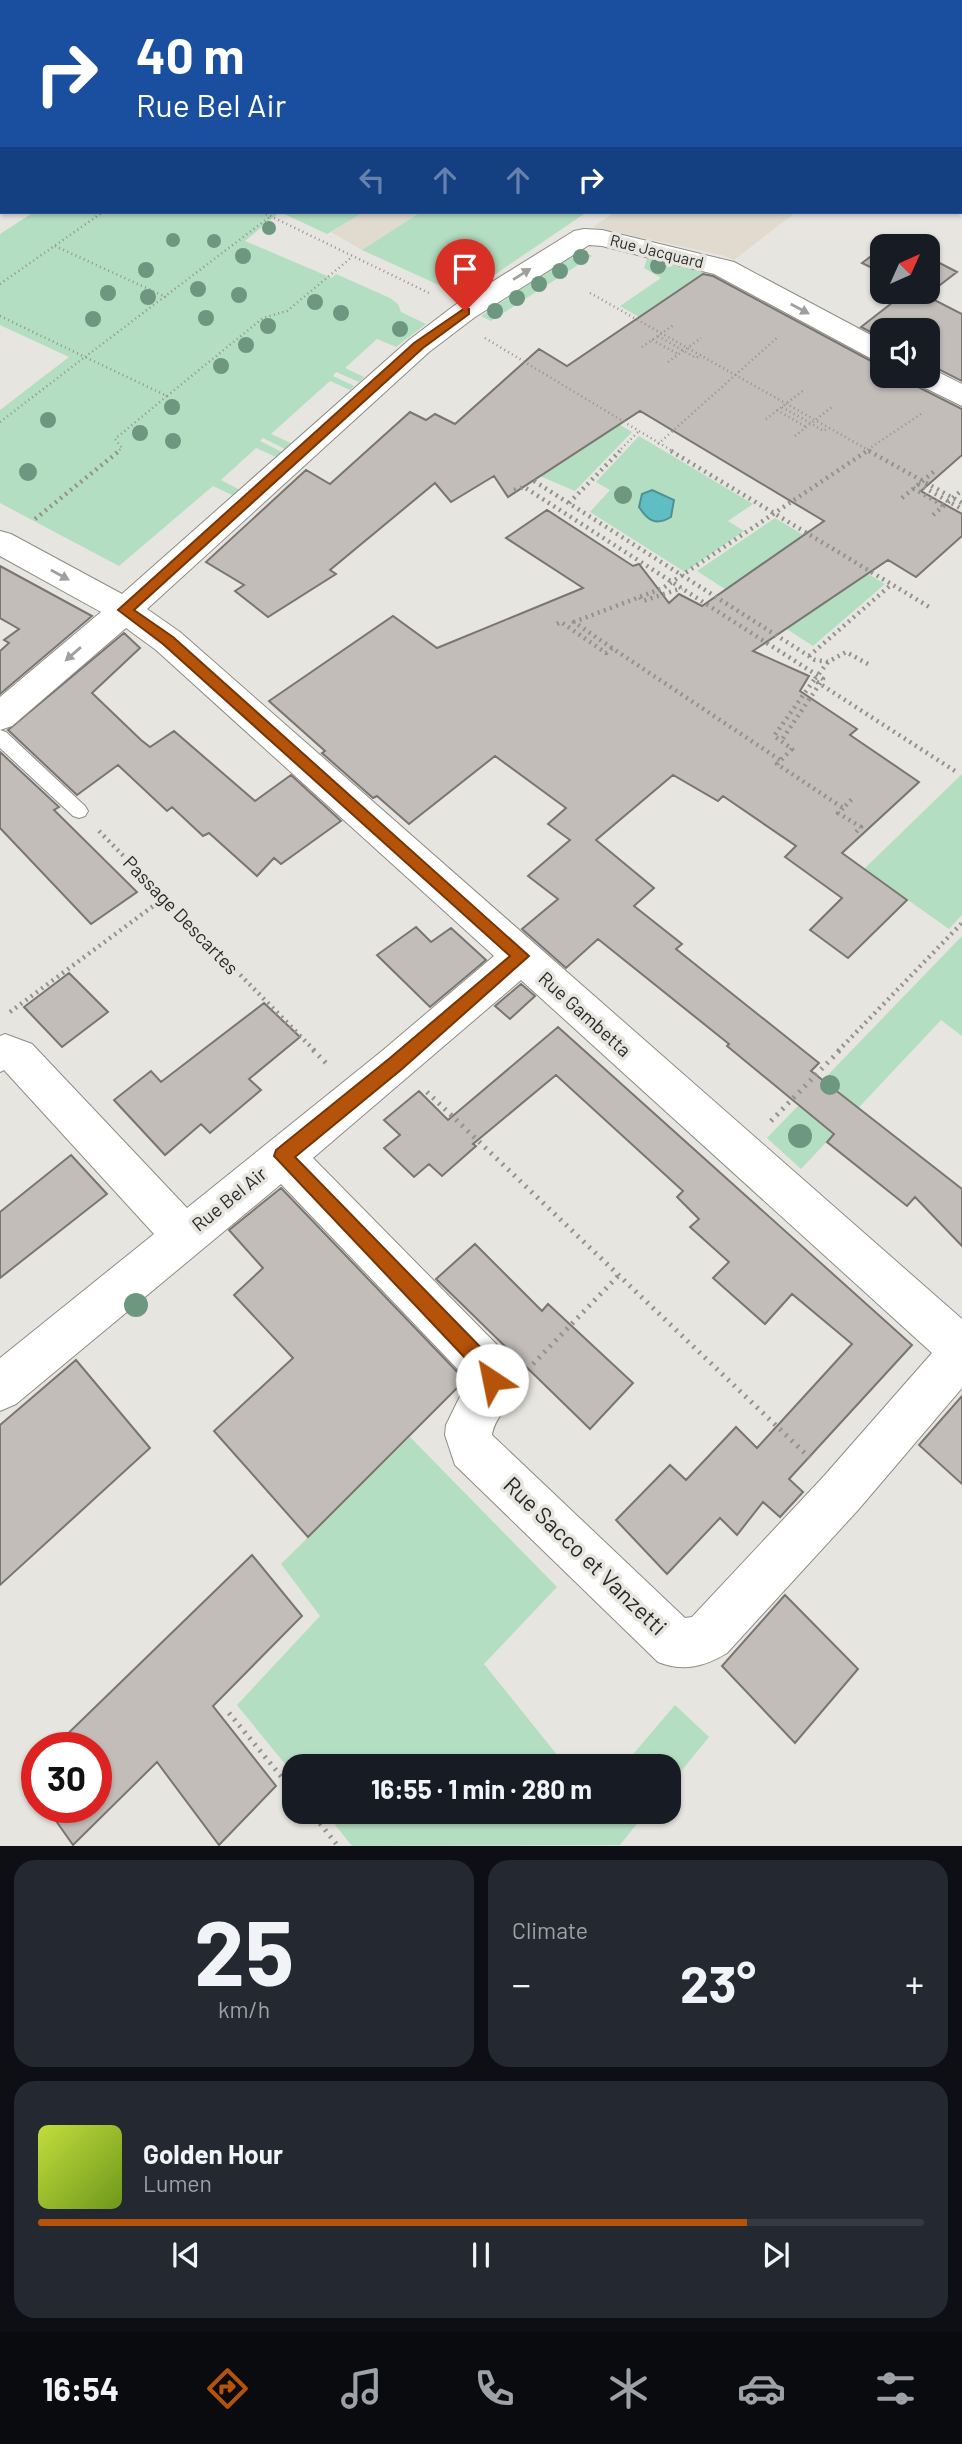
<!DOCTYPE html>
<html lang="en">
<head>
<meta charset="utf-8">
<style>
	:root { --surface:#171b24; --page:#242831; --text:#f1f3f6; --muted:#9ea1a6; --line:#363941; --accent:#b45309 }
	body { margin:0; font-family:Barlow,sans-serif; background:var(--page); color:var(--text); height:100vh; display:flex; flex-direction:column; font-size:26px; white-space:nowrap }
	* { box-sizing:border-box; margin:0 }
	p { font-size:23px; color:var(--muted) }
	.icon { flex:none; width:38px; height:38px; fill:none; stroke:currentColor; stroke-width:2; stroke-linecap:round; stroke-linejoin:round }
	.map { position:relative; height:1846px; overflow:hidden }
	.side { display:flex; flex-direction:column; gap:14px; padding:14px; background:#0d0f14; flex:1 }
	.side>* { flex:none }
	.banner { position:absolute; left:0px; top:0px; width:962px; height:214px; box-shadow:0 2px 5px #0004; background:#1a4fa0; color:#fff; overflow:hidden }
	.needle { width:46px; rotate:45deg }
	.controls { position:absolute; left:870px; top:234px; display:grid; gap:14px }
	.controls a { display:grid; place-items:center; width:70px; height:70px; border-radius:14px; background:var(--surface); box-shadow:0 2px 5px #0004; font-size:35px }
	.speed { position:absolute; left:21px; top:1732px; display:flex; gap:14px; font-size:35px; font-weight:700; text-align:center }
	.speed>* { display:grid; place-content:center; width:91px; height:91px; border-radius:50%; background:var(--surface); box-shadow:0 2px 5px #0004; line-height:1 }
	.speed .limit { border:10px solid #d22; background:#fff; color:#111 }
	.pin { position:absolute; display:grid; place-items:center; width:60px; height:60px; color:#fff; margin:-72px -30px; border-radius:50% 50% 50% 0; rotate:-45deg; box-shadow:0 0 7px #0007 }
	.pin .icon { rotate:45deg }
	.me { position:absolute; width:77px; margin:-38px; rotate:326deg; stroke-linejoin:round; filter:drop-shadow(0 0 5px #0008) }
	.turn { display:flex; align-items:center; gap:24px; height:147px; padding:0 21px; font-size:32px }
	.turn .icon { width:91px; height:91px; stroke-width:2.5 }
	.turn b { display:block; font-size:49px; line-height:60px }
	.lanes { display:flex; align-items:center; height:66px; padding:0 21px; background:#0003; justify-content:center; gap:35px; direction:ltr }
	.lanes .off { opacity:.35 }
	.big { font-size:52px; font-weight:700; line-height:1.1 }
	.side .tile { flex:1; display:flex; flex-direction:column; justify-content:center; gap:10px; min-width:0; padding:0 24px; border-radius:21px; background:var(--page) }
	.side .dial { align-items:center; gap:0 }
	.dial b { font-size:91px; line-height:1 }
	.song { display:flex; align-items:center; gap:21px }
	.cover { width:84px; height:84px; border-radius:10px; background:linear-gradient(135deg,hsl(70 70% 55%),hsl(80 70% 35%)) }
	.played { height:7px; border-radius:4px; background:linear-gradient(90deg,var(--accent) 80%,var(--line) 80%) }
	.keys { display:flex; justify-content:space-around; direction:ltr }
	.heat { display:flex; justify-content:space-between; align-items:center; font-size:38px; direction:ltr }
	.side .tiles { flex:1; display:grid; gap:14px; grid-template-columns:1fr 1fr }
	.tile:last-child { grid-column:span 2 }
	.trip { position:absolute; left:282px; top:1754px; width:399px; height:70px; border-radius:21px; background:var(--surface); box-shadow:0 2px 5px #0004; font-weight:700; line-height:70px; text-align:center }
	.menu { display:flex; height:112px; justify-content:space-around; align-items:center; background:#090b0e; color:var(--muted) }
	.menu .icon { width:49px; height:49px }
	.menu .selected { color:var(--accent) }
	.menu b { font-size:32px; color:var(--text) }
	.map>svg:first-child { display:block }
</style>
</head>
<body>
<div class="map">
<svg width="962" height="1846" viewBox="0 0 962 1846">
	<rect width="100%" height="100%" fill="#e7e5df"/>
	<!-- built -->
	<path fill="#e0dbce" d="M364,212H421L362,250L331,232Z
		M615,212H796L734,260L725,256L593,227Z"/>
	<!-- green -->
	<path fill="#b4dec1" d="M34,212H364L327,234L280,212L245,241L332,278L336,274L390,298L398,304L401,312L426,324L396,347L377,339L345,368L364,377L359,382L336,372L333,376L354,386L350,390L330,381L271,434L291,443L285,449L263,438L260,441L282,452L276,457L256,448L221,480L240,490L234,496L213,486L119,566L0,503V410L69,357L0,325V234Z
		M421,212H587L463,296L362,250Z
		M580,249L592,256L491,321L481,316Z
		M648,255L707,271L639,317L620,306L661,278L644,268Z
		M574,397L632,432L575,491L528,471Z
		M639,436L753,504L728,521L744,531L685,572L590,512L610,490L596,482Z
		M775,518L885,584L813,646L697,571Z
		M962,774V915L949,929L864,869Z
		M962,936V1036L941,1020L801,1169L767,1138Z
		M410,1437L557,1587L484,1664L566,1766H294V1775L237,1705L320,1616L281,1564Z
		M675,1705L709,1737L669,1786L668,1766H623Z
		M324,1811H647L620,1845L352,1846Z"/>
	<!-- water -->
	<path fill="#5fbec3" stroke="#4f9194" stroke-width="2" d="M652,490L674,500L671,517C656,526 648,521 639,507L642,494Z"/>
	<!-- building -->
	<path fill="#c2bdb9" stroke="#797570" stroke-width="2" d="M882,248V273L862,263Z
		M928,257L957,272L927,295L922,292H928Z
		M703,274L713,276L871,361L882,364V376H908L914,385L962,409V455L921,491L962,514V536L916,577L888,560L753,651L809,676L800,691L857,729L850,735L919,782L842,853L907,900L848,958L810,930L842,898L785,857L796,846L723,796L718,801L673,775L596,840L654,888L634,906L682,944L676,949L819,1063L811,1071L962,1189V1246L915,1197L907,1206L827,1142L834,1134L727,1046L729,1044L598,939L566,968L522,929L558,899L528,876L570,840L548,824L566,808L495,756L409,824L377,796L373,798L322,753L325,751L269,701L393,616L437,648L583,588L506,538L547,510L633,566L639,564L669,603L679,594L702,606L824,521L640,411L508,497L494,476L451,502L435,483L330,570L336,574L268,617L235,591L244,585L206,562L306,470L330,484L410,412L426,420L435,414L455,424L539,349L567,366Z
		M906,292H919L962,314V381L928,364V331H882V338L861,327Z
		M0,566L92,616L0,694V651L9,643L4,640L19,629L0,618Z
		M124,633L140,648L92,693L141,740L150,747L174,731L255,801L291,775L341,821L281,864L274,858L257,876L209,833L203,836L172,807L167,811L118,765L77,795L8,730Z
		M0,752L59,807L54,810L137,892L91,924L0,828Z
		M416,927L431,942L451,928L486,960L430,1007L377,955Z
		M69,973L108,1012L62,1047L24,1007Z
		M521,984L535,996L510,1019L495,1006Z
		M264,1003L300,1037L249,1079L261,1090L210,1133L201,1124L165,1155L114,1100L151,1071L161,1082Z
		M558,1027L912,1345L789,1479L803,1492L780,1517L763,1502L737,1535L720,1518L667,1574L616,1520L670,1465L686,1480L736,1427L757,1448L852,1344L792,1294L765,1324L713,1278L729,1262L690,1227L699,1219L677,1197L683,1191L556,1075L473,1144L476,1146L442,1176L429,1164L414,1177L384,1148L400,1135L384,1120L419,1091L448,1120Z
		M71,1155L107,1194L0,1278V1212Z
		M281,1188L465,1380L308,1537L214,1431L293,1358L234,1295L263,1268L229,1230Z
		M475,1244L542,1311L548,1304L633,1383L590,1429L436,1279Z
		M76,1360L150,1448L0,1585V1425Z
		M962,1396V1484L919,1445Z
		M252,1555L302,1616L213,1706L276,1786L219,1845L157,1762L73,1845L47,1808H96V1748H53Z
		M785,1595L858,1669L795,1743L722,1666Z"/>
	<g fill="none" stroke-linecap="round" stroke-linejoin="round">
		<defs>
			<path id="service" d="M0,730L6,732L85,806L88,811L85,816L79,818L73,816L0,748Z"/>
			<path id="minor" d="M828,0H852L853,2H830Z
				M961,73H962V88H961Z
				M584,229L602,230L734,262L882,341V362L872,359L714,274L602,246L589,245L475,317L429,352L147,609L180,632L962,1319V1388L858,1510L727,1653C704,1667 683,1672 658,1662L455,1465L445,1435L446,1425L468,1380L281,1184L16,1404L0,1411V1358L154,1234L4,1070L0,1072V1036L5,1034L32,1044L187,1208L382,1051L494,956L156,650L126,628L12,726L0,730V697L101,612L0,556V531L11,534L122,594L409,340L455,305L574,231ZM521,980L932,1353L824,1476L692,1617L685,1618L492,1435C493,1426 497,1421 501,1414C514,1392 516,1377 506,1354L313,1158Z
				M928,367L962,384V406L915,383L910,376H928Z"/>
		</defs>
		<!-- service casing -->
		<use href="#service" stroke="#8e8c86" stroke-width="2"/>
		<!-- minor casing -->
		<use href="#minor" stroke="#8e8c86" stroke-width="2"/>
		<!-- path-far2 -->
		<path stroke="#93928d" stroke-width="2.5" stroke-dasharray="1 3.5" stroke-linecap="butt" d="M265,2L268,0
			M262,212L431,294
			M55,246L166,297
			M0,284L103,212
			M590,293L872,452
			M0,316L85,357L271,216
			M658,336L696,358L701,355
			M485,338L674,452
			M652,340L678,354
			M167,396L263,318L287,311L352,257
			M782,407L824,431L828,428
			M777,410L806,427
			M0,422L85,357L167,396L115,439L122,448L117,452
			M658,444L779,336
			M618,452L638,432
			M864,452L924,412"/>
		<!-- path-far1 -->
		<path stroke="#93928d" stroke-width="4.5" stroke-dasharray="2 4.5" stroke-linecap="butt" d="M671,451L931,608
			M869,451L962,503
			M534,481L815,660L828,662L846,652L868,664
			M918,484L962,509
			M913,488L944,506
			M569,503L620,451
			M35,519L119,451
			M640,597L643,601L682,588
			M557,624L561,622L606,653L612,648L780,760
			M612,648L574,622L663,588L867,451
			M809,656L892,584
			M828,662L814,680L958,773
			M814,680L774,736L792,749L777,764L843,808L853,798
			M843,808L838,813L861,827L856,832
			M99,831L315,1051
			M10,1012L164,898
			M838,1051L962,923"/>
		<!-- path -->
		<path stroke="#93928d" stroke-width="5" stroke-dasharray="2 6" stroke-linecap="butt" d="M313,1050L328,1065
			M427,1092L810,1458
			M771,1121L840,1050
			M533,1364L620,1274
			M229,1713L294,1792
			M310,1811L338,1846"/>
		<!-- service -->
		<use href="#service" fill="#fff" fill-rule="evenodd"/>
		<!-- minor -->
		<use href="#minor" fill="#fff" fill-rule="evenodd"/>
		<!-- path-bridge-far1 -->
		<path stroke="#93928d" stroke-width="2.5" stroke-dasharray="1 3.5" stroke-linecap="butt" d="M642,347L675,324
			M668,362L701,338
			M766,419L804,390
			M795,436L833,406"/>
		<!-- path-bridge -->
		<path stroke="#93928d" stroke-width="4.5" stroke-dasharray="2 4.5" stroke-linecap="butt" d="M514,490L524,487L823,679L781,741
			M902,498L937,469
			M933,515L962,490"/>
	</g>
	<!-- trees -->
	<g fill="#6d977f">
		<circle cx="269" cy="228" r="7"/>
		<circle cx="173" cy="240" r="7"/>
		<circle cx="214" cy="241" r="7"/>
		<circle cx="243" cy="256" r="8"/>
		<circle cx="581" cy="257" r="8"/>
		<circle cx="658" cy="266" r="8"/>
		<circle cx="146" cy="270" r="8"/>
		<circle cx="560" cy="271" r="8"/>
		<circle cx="539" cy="284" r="8"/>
		<circle cx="198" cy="289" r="8"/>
		<circle cx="108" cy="293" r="8"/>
		<circle cx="239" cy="295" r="8"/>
		<circle cx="148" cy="297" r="8"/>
		<circle cx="517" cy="298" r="8"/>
		<circle cx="315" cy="302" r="8"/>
		<circle cx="495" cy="311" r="8"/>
		<circle cx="341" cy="313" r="8"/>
		<circle cx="206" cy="318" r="8"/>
		<circle cx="93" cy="319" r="8"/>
		<circle cx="268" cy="326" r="8"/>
		<circle cx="400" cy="329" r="8"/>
		<circle cx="246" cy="345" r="8"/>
		<circle cx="221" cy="366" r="8"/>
		<circle cx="172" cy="407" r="8"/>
		<circle cx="48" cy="420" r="8"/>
		<circle cx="140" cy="433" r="8"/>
		<circle cx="173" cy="441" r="8"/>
		<circle cx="28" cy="472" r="9"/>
		<circle cx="623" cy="495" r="9"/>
		<circle cx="830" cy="1085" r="10"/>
		<circle cx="800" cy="1136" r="12"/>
		<circle cx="136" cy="1305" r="12"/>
	</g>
	<!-- one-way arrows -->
	<defs><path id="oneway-solid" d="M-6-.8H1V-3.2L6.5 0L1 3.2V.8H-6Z" transform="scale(1.75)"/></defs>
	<g fill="#9f9f9e">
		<use href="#oneway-solid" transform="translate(522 274) rotate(-32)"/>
		<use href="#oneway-solid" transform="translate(800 309) rotate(28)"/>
		<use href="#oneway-solid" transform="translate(60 575) rotate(29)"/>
		<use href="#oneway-solid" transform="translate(73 654) rotate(139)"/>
	</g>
	<!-- route -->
	<path fill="#b45309" stroke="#753606" stroke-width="2" d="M465,308L469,309V314L423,348L134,610L173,637L529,956L402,1069L295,1157L496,1363L502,1380L499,1387L492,1390L486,1387L481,1375L467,1360L274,1156L276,1150L390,1058L510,956L163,644L118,610L414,343Z"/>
	<g text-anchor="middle" stroke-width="7" stroke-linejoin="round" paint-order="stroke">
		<!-- far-street labels -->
		<g font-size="16" fill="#2a2927" stroke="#e7e5df">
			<text transform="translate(657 251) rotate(14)" y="6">Rue Jacquard</text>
		</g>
		<!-- street labels -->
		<g font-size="19" fill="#2a2927" stroke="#e7e5df">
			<text transform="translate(181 915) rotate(46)" y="7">Passage Descartes</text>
			<text transform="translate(585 1014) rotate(42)" y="7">Rue Gambetta</text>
			<text transform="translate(229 1199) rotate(-39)" y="7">Rue Bel Air</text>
		</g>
		<!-- near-street labels -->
		<g font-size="23" fill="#2a2927" stroke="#e7e5df">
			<text transform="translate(585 1556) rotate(44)" y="8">Rue Sacco et Vanzetti</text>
		</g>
	</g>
</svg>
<div class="controls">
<a><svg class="needle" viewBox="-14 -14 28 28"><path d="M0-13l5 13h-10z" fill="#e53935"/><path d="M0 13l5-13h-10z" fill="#9ea1a6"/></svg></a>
<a><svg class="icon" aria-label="sound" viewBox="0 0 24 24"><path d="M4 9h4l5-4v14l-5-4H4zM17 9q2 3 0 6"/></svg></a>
</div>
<div class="speed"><div class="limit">30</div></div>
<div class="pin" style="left:465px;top:311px;background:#d93025"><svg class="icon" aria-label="arrive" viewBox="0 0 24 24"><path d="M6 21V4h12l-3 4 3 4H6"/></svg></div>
<svg class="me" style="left:492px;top:1380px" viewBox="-20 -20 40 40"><circle r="19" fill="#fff"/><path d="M0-13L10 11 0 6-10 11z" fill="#b45309"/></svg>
<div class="trip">16:55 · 1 min · 280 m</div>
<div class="banner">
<div class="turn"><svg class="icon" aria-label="right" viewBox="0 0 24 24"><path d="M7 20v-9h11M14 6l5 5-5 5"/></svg><div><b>40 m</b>Rue Bel Air</div></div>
<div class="lanes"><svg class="icon off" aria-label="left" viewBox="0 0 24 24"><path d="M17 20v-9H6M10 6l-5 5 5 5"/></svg><svg class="icon off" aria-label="ahead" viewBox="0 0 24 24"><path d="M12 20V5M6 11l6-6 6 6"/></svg><svg class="icon off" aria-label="ahead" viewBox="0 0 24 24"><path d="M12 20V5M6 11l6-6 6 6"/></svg><svg class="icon" aria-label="right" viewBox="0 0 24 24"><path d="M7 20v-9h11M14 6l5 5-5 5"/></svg></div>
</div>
</div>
<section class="side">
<div class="tiles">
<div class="tile dial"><b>25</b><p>km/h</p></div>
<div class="tile"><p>Climate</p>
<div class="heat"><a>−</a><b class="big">23°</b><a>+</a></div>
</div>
<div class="tile">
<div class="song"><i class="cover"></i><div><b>Golden Hour</b><p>Lumen</p></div></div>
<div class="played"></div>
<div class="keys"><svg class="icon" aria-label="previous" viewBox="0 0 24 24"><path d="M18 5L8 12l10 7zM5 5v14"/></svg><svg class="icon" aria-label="pause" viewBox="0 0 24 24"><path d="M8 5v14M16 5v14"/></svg><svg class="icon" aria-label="next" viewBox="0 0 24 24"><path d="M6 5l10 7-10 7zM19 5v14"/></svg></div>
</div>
</div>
</section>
<nav class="menu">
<b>16:54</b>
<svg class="icon selected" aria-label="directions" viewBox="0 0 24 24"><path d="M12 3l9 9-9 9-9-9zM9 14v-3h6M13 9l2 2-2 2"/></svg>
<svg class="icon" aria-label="music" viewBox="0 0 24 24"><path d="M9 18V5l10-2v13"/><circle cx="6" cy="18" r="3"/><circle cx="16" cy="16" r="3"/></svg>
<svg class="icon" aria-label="phone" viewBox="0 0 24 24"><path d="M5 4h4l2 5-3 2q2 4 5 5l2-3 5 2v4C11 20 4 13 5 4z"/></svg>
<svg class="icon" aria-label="climate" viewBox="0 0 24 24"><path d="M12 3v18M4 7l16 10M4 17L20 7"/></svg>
<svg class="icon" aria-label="car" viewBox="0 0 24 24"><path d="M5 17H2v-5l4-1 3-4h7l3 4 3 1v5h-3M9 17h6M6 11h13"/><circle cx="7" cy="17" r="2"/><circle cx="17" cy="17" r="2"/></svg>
<svg class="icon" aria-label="filters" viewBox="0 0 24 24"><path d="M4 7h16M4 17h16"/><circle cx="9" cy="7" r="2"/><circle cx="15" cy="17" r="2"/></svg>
</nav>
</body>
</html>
